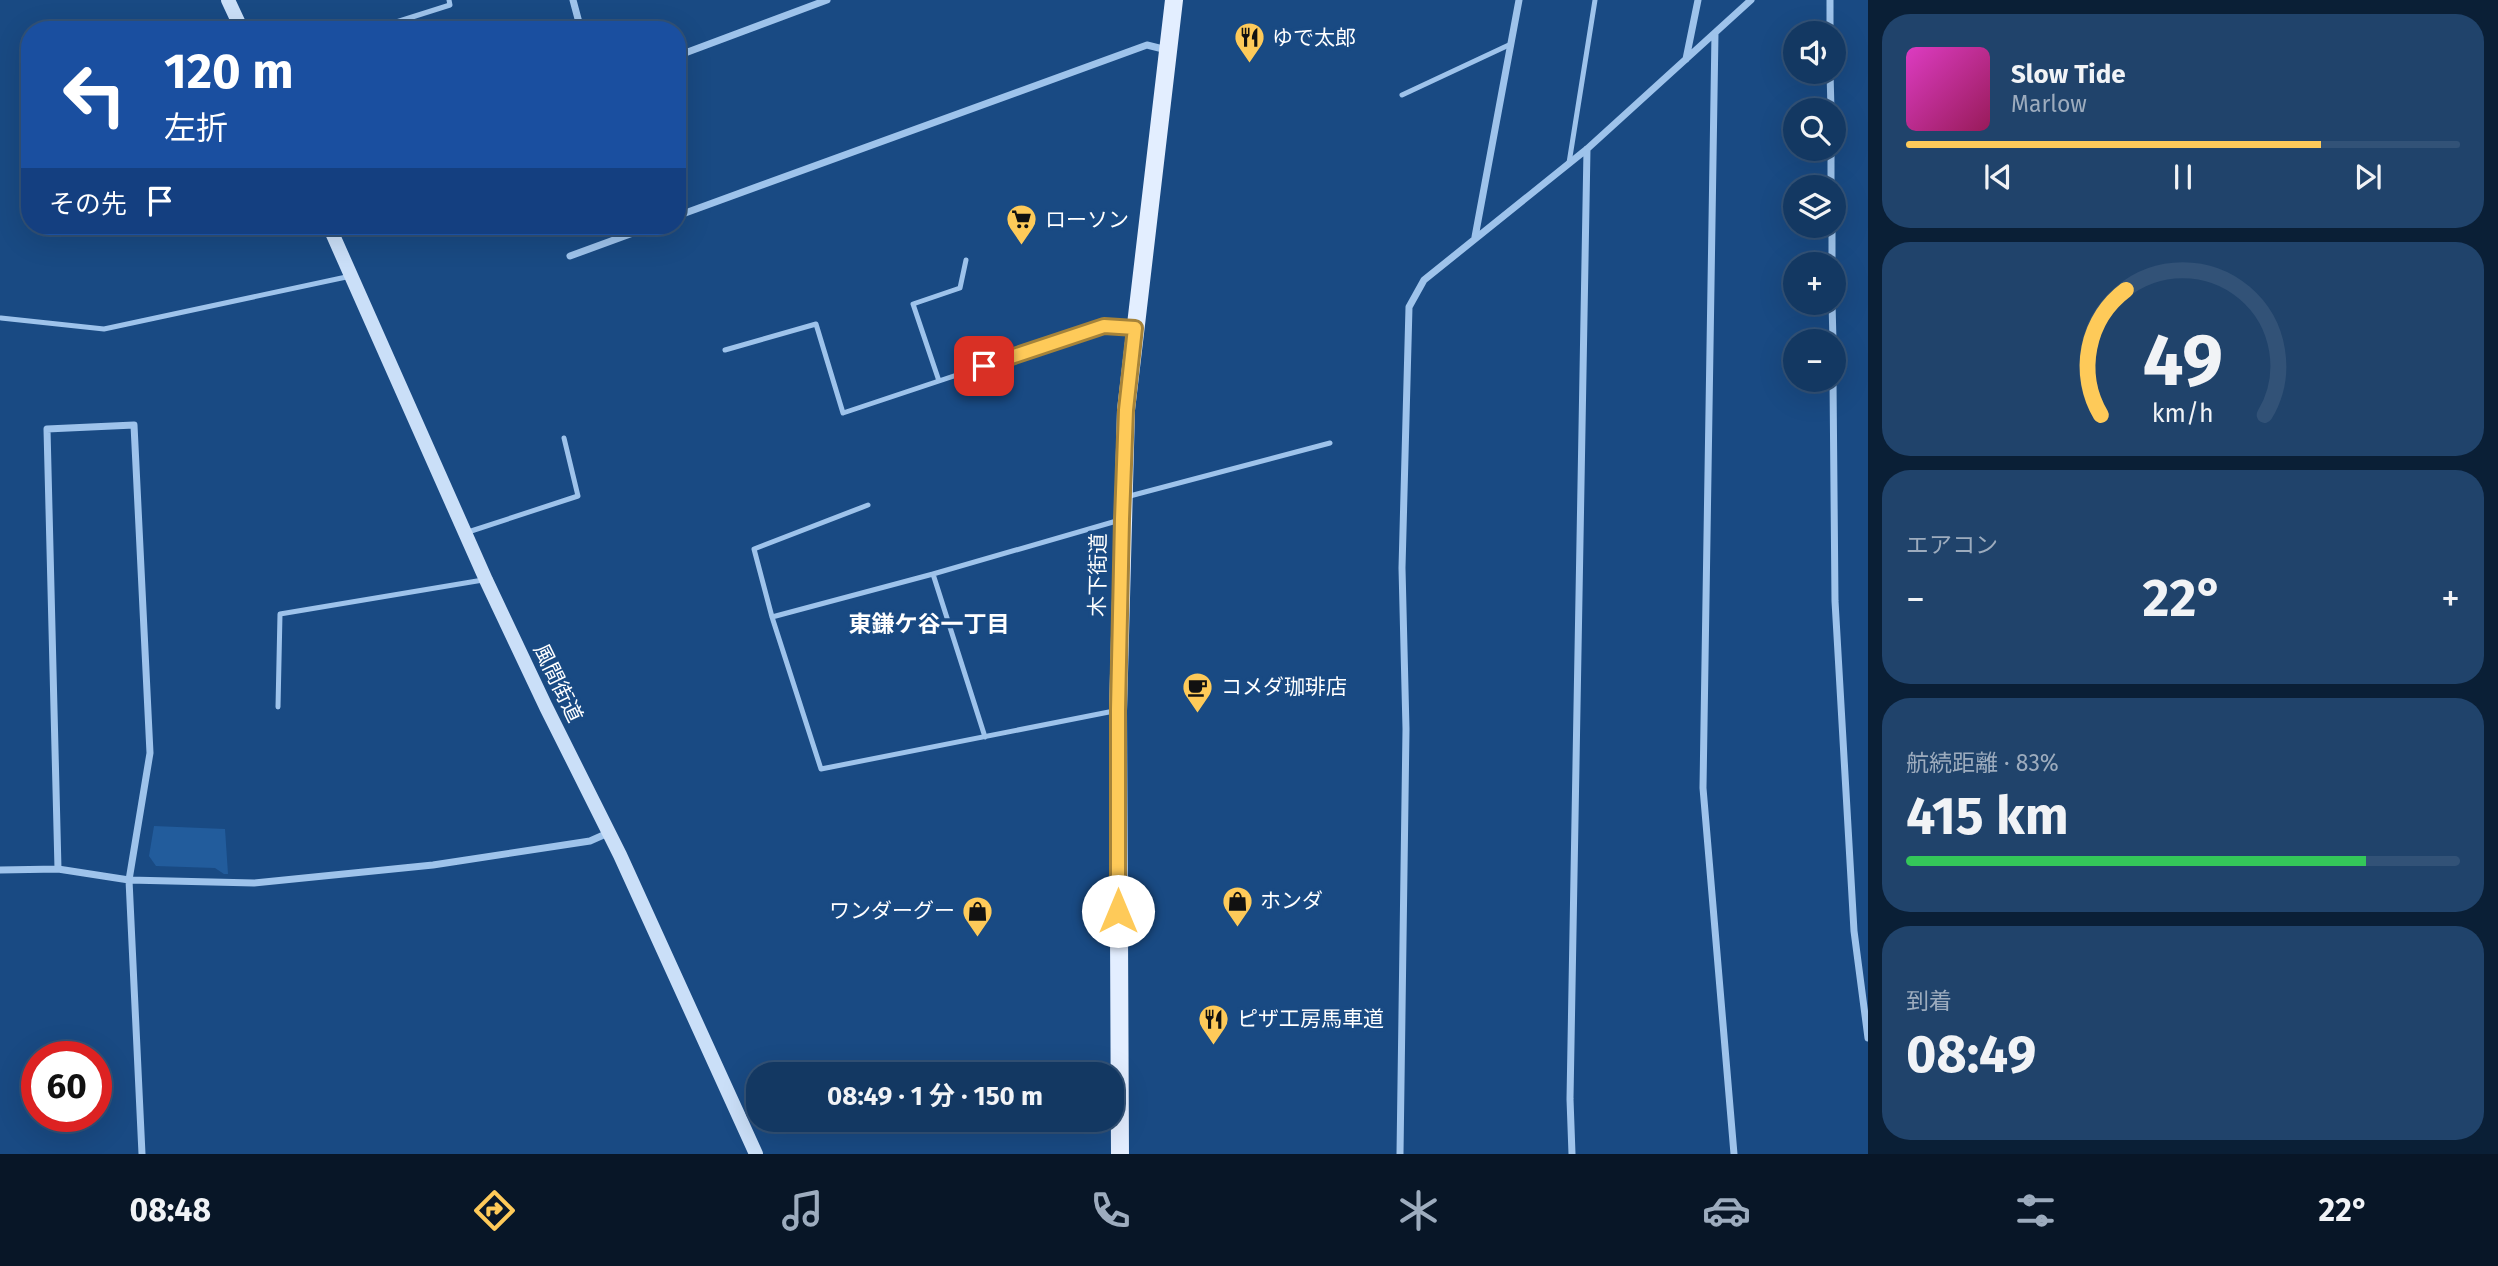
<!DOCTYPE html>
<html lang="ja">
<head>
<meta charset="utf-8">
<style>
	:root { --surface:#133862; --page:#20436b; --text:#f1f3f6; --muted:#9dacbe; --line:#325277; --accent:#feca59 }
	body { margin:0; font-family:"Fira Sans","Noto Sans JP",sans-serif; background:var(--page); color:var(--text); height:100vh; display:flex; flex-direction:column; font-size:26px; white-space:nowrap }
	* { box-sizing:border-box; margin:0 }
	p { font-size:23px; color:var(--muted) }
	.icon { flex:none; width:38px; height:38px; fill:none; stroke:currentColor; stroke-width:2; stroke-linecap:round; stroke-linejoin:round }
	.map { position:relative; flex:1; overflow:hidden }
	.details { display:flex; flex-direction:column; gap:14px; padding:14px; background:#0a1f36; width:630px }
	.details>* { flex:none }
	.hud { position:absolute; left:21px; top:21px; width:665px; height:214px; border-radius:28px; box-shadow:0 7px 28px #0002,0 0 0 2px var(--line); background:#1a4fa0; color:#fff; overflow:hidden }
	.buttons { position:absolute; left:1783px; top:21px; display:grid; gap:14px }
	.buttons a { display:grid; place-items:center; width:63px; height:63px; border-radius:50%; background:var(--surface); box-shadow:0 7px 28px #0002,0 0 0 2px var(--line); font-size:35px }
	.speed { position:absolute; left:21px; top:1041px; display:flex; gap:14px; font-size:35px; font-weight:700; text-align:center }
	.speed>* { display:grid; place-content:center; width:91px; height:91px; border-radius:50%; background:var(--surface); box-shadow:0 7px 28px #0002,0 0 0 2px var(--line); line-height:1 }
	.speed .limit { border:10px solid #d22; background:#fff; color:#111 }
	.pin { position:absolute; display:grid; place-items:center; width:60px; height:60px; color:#fff; margin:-30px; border-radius:14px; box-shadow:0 4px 10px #0006 }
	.me { position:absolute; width:77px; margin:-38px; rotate:0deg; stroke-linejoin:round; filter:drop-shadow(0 0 5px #0008) }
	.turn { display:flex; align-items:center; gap:24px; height:147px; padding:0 28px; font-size:32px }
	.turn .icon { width:91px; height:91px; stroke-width:2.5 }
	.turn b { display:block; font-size:49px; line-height:60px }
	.then { display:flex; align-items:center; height:66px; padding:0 28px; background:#0003; gap:14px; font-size:26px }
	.big { font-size:52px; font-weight:700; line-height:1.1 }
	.details .widget { flex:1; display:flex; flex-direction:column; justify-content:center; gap:10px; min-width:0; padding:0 24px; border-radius:28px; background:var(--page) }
	.details .dial { align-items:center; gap:0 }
	.dial svg { height:182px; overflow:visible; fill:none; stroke:var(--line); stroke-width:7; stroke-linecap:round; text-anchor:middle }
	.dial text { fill:var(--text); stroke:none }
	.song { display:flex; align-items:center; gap:21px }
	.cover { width:84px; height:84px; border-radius:10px; background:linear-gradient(135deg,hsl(310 70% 55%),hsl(330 70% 35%)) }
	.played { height:7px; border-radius:4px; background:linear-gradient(90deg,var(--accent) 75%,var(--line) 75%) }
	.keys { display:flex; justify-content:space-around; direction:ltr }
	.heat { display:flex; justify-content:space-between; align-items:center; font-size:38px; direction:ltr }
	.charge { height:10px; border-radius:5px; background:linear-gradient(90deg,#34c759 83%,var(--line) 0) }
	.trip { position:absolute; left:746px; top:1062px; width:378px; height:70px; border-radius:28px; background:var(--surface); box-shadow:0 7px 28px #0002,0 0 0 2px var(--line); font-weight:700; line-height:70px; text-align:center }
	.tab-bar { display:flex; height:112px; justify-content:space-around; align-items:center; background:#081627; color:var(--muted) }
	.tab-bar .icon { width:49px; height:49px }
	.tab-bar .selected { color:var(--accent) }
	.tab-bar b { font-size:32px; color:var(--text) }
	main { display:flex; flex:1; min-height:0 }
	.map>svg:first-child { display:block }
</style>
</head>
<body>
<main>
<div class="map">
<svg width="1868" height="1154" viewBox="0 0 1868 1154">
	<rect width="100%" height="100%" fill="#194a83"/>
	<!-- green -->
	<path fill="#225c9c" d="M154,826L225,829L228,874H224L215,868L156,866L149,856Z"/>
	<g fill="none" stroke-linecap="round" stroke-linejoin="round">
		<!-- lane -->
		<path stroke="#9ec3eb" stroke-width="5" d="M371,30L450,5L449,0
			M1402,95L1511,44
			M1569,163L1595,0
			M1,318L104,329L351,276
			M725,350L816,324L843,413L1104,326L1132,328
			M939,381L913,304L960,288L966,260
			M1126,497L1330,443
			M868,505L754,549L772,617L821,769L1114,711
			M465,533L578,496L564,438
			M933,574L985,737
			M772,617L933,574L1120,520
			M278,707L280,614L483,580"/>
		<!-- street -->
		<path stroke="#9ec3eb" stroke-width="7" d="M573,0L581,30
			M1830,0V33
			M1715,33L1703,788L1734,1154
			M677,56L827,0
			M1686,59L1698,0
			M1830,72L1831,110
			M1831,149V187
			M677,216L1147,45L1167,50
			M1832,226V264
			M1475,237L1519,0
			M570,256L652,226
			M1832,303L1833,341
			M1833,380L1835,601L1854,931L1868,1038
			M58,869L47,429L134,425L150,753L129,880L142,1154
			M0,870L58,869L129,880L254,883L433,865L590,841L608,833
			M1400,1154L1406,729L1402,568L1409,307L1424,280L1587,149L1751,0
			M1572,1154L1570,1099L1587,149"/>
		<!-- secondary -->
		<path stroke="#cadff8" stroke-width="14" d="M228,0L242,30
			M329,226L486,580L546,707L620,855L756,1154"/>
		<!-- primary -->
		<path stroke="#e3eeff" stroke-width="18" d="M1120,1154L1118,711L1126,410L1174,0"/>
	</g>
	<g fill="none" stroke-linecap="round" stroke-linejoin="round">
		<defs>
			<path id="route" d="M984,366L1104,326L1135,328L1126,410L1122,519L1118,710V911"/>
		</defs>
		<!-- route casing -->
		<use href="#route" stroke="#a5833a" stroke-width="18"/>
		<!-- route -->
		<use href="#route" stroke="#feca59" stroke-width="12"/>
	</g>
	<!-- icons -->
	<defs>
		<symbol id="restaurant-pin" viewBox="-11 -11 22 30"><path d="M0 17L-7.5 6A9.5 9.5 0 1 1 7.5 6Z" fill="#feca59" stroke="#194a83"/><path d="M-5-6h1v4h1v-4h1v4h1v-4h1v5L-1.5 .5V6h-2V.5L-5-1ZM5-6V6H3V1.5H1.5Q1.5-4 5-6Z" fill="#111"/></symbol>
		<symbol id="supermarket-pin" viewBox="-11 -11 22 30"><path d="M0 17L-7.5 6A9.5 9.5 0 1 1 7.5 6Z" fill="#feca59" stroke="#194a83"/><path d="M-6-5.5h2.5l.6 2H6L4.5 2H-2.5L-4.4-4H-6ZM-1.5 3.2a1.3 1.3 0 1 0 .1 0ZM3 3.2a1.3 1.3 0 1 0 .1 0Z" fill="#111"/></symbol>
		<symbol id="cafe-pin" viewBox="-11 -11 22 30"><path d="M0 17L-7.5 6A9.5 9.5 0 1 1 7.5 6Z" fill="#feca59" stroke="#194a83"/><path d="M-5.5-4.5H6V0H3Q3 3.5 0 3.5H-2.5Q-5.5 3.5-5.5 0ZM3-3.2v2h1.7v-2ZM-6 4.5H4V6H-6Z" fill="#111"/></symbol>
		<symbol id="shop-pin" viewBox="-11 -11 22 30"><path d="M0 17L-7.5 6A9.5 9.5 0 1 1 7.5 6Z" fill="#feca59" stroke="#194a83"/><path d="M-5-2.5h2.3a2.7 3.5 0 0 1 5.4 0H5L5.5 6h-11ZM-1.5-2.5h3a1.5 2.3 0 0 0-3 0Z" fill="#111"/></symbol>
	</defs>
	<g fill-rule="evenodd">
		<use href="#restaurant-pin" x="1232" y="20" width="35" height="47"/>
		<use href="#supermarket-pin" x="1004" y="202" width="35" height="47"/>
		<use href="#cafe-pin" x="1180" y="670" width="35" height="47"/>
		<use href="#shop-pin" x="1220" y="884" width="35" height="47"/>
		<use href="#shop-pin" x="960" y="894" width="35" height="47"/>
		<use href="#restaurant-pin" x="1196" y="1002" width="35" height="47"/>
	</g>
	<g text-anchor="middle" stroke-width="7" stroke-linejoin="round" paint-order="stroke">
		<!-- poi labels -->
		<g font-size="21" fill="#fff" stroke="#194a83" text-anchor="start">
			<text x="1272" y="45">ゆで太郎</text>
			<text x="1045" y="227">ローソン</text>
			<text x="1221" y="694">コメダ珈琲店</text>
			<text x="1260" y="908">ホンダ</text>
			<text x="955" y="918" text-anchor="end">ワンダーグー</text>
			<text x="1237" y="1026">ピザ工房馬車道</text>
		</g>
		<!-- street labels -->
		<g font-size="21" fill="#fff" stroke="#194a83">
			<text transform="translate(1098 575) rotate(-89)" y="7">木下街道</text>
			<text transform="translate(558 683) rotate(64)" y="7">風間街道</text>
		</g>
		<!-- neighbourhood labels -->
		<g font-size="23" font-weight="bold" fill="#fff" stroke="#194a83">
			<text x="929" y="632">東鎌ケ谷一丁目</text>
		</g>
	</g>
</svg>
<div class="buttons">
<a><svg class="icon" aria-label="sound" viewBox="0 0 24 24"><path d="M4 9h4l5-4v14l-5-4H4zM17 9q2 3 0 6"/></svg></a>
<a><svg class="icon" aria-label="search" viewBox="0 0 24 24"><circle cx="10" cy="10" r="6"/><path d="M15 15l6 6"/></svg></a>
<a><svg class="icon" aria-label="layers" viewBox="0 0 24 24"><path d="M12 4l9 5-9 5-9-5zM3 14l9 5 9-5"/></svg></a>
<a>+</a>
<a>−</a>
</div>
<div class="speed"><div class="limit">60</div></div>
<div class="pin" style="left:984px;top:366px;background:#d93025"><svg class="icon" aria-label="arrive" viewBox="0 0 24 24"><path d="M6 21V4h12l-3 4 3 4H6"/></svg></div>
<svg class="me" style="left:1118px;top:911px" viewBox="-20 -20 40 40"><circle r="19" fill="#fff"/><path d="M0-13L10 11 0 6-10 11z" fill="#feca59"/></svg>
<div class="trip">08:49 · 1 分 · 150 m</div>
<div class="hud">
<div class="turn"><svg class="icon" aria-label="left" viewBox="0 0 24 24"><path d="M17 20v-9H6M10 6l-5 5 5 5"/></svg><div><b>120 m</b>左折</div></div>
<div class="then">その先<svg class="icon" aria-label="arrive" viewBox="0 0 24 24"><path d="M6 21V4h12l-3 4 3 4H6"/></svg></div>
</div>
</div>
<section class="details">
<div class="widget">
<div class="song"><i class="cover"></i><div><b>Slow Tide</b><p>Marlow</p></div></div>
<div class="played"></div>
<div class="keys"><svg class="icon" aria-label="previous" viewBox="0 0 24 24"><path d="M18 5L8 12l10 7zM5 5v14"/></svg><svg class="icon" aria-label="pause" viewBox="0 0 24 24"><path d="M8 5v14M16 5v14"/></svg><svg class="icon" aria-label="next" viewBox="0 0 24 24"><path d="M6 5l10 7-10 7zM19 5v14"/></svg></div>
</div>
<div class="widget dial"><svg viewBox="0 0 100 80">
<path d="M14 69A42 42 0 1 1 86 69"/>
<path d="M14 69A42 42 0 0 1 25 14" stroke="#feca59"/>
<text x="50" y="56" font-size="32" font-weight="700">49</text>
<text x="50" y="72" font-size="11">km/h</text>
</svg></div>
<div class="widget"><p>エアコン</p>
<div class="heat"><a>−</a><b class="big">22°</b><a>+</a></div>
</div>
<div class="widget"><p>航続距離 · 83%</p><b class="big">415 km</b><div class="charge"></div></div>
<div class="widget"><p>到着</p><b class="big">08:49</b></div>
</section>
</main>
<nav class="tab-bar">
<b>08:48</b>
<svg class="icon selected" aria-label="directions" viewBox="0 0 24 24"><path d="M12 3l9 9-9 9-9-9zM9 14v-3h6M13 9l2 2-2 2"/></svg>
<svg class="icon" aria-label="music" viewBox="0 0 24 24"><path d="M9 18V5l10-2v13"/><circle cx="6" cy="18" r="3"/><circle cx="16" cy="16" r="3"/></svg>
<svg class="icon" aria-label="phone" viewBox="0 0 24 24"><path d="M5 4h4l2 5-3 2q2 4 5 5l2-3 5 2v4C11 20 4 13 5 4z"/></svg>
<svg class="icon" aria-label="climate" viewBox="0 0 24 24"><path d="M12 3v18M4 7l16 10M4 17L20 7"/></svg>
<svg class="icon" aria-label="car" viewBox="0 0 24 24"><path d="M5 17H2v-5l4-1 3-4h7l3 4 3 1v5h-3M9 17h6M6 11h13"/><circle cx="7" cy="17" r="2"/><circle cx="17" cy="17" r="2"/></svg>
<svg class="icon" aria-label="filters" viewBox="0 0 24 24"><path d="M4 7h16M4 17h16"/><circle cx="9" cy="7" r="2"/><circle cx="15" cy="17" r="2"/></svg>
<b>22°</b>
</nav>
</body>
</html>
